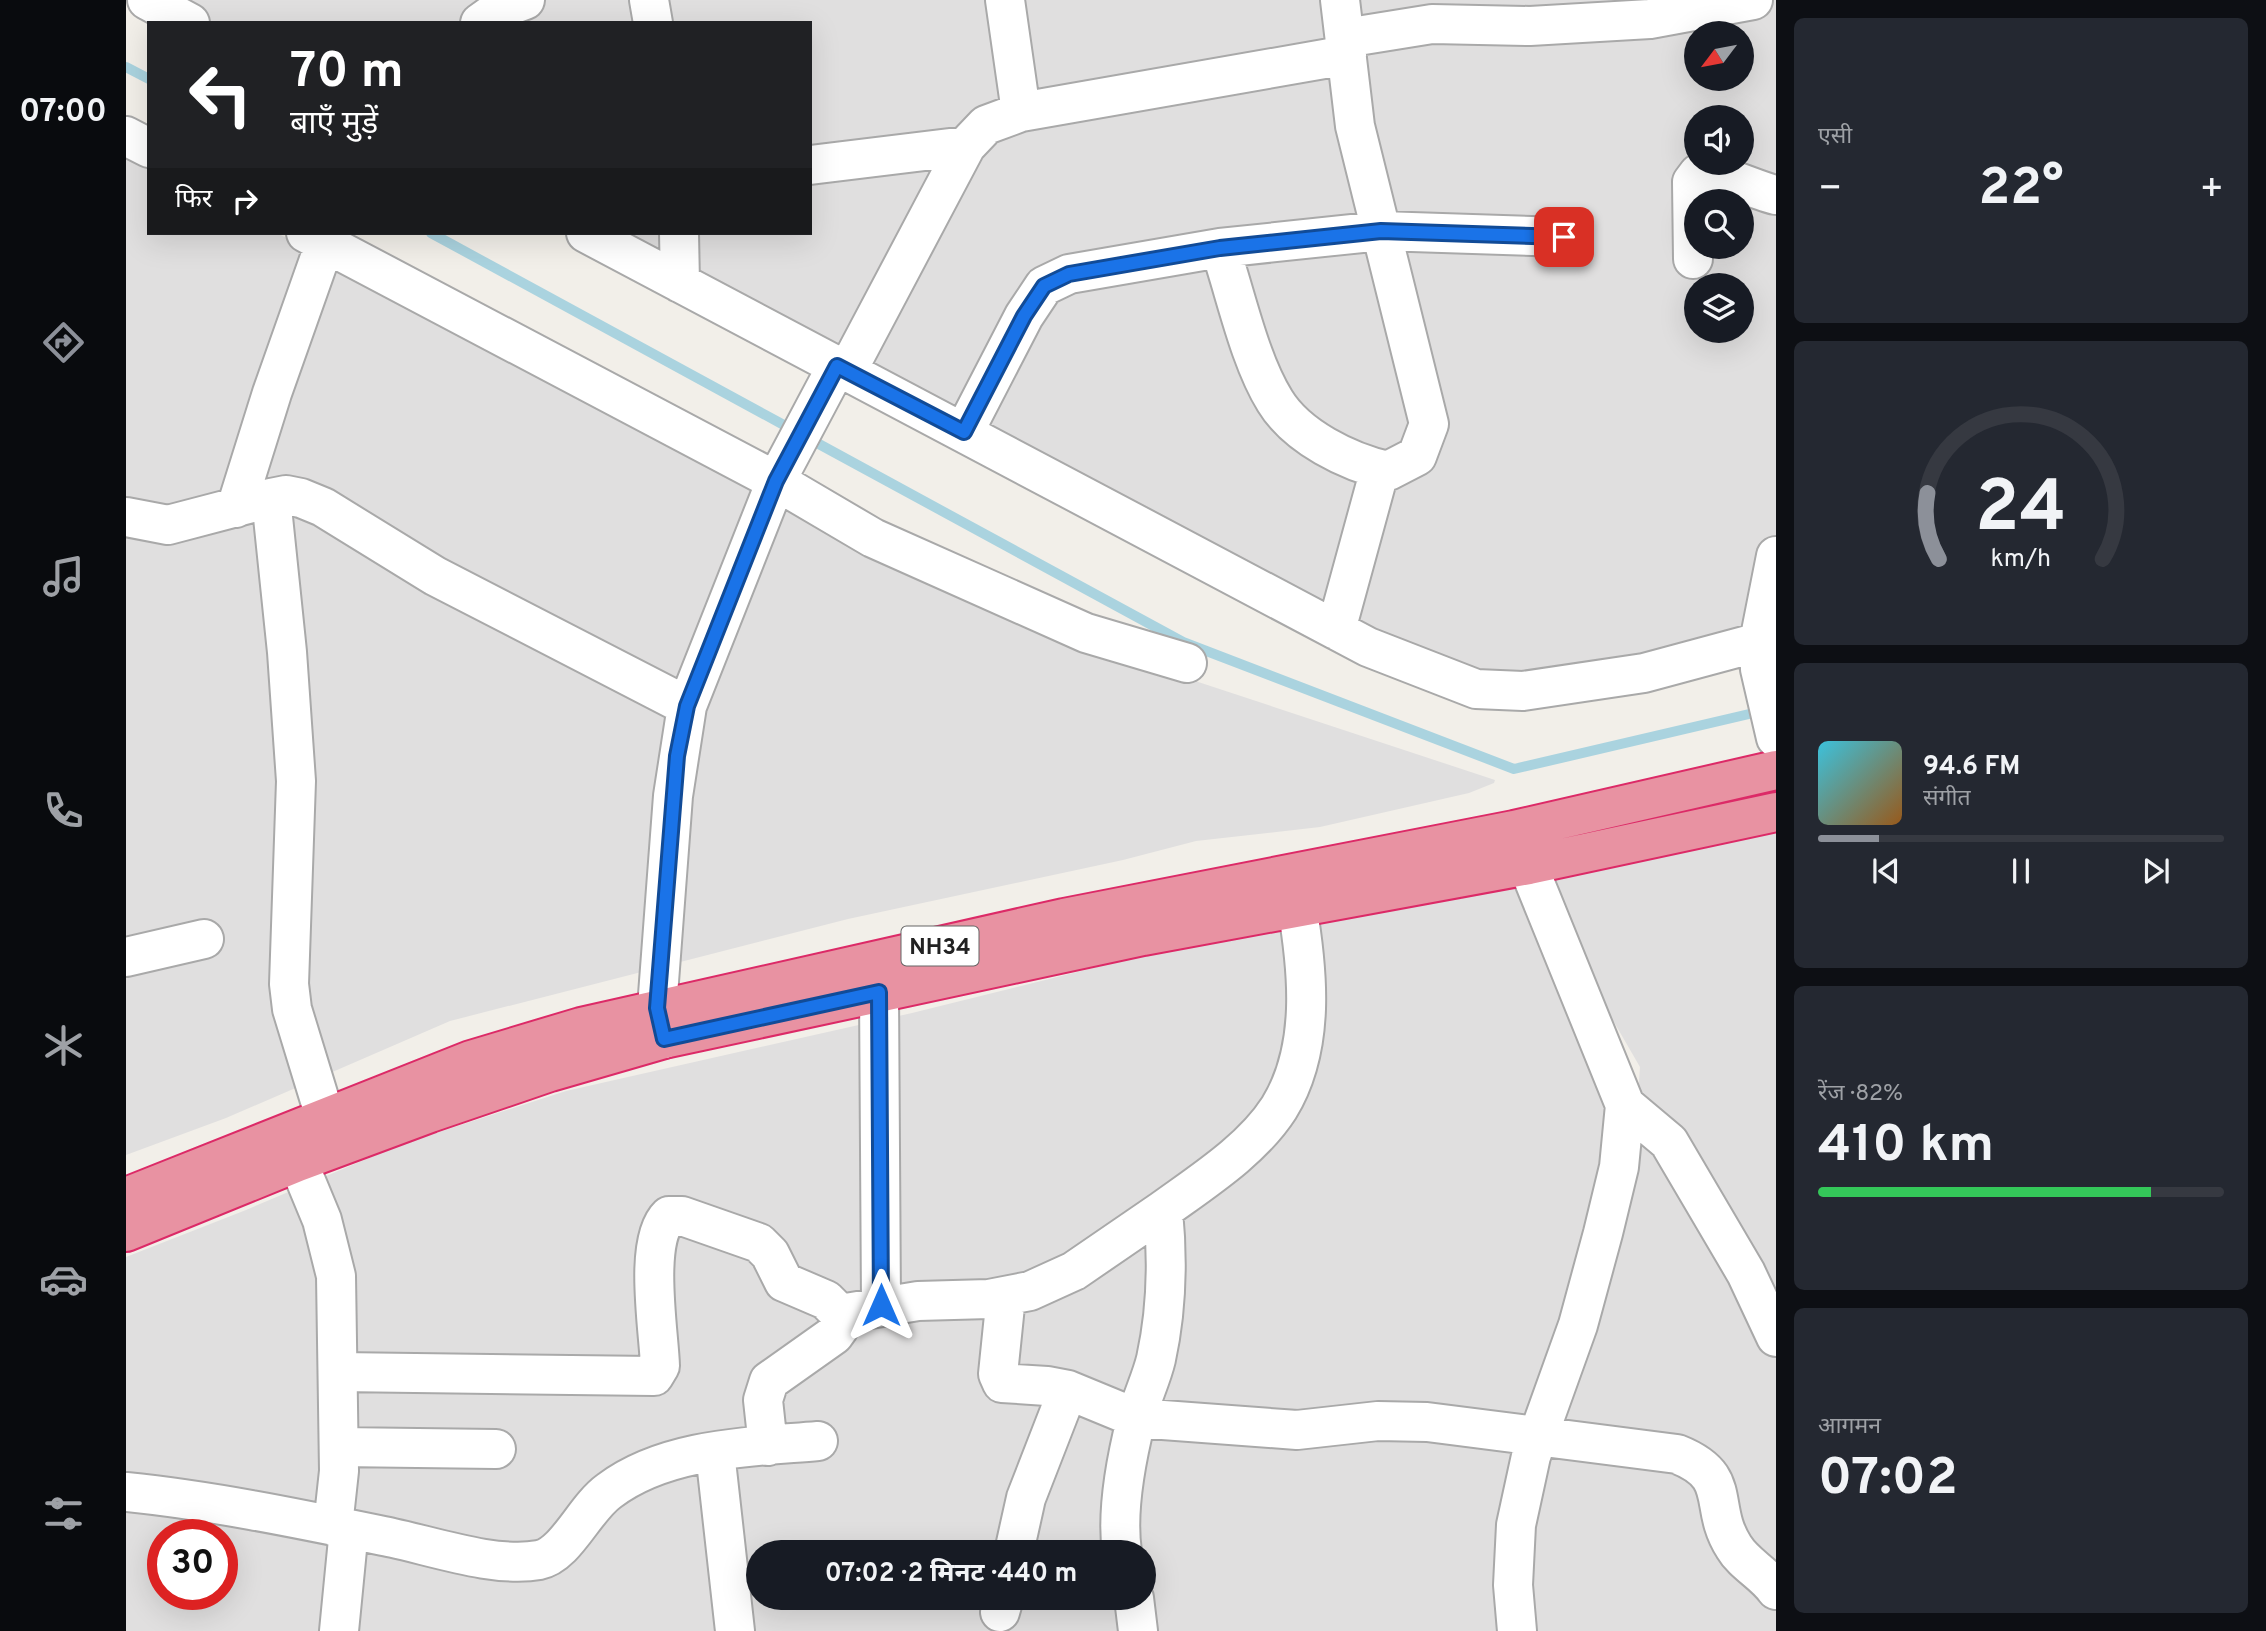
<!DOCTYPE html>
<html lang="hi">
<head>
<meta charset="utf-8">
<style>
	:root { --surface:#171b24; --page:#242831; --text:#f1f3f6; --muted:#9ea1a6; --line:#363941; --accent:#8c9099 }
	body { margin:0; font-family:Overpass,"Noto Sans Devanagari",sans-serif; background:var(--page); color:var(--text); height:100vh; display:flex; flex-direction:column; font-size:26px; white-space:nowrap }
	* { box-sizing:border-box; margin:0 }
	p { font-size:23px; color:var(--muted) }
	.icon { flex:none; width:38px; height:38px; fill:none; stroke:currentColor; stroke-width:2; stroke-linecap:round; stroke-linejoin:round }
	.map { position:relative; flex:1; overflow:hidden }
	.drawer { display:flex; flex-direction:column; gap:18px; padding:18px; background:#0d0f14; width:490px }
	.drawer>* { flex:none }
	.guide { position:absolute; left:21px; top:21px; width:665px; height:214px; border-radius:0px; box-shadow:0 7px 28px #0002; background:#202124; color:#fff; overflow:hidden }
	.needle { width:46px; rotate:238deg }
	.tools { position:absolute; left:1558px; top:21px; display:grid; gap:14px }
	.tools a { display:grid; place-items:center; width:70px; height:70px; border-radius:50%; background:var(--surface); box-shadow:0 7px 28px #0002; font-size:35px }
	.speed { position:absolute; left:21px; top:1519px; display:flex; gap:14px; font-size:35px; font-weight:700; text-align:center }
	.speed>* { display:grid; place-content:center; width:91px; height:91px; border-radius:50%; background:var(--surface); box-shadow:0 7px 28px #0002; line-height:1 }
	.speed .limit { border:10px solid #d22; background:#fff; color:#111 }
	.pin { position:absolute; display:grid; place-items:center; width:60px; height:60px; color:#fff; margin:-30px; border-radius:14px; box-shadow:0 4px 10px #0006 }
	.me { position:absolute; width:77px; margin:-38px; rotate:0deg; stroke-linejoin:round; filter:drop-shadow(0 0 5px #0008) }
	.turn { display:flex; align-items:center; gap:24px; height:147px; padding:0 28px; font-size:32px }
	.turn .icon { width:91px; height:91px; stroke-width:2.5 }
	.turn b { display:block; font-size:49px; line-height:60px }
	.then { display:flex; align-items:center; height:66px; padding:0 28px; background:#0003; gap:14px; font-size:26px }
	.big { font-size:52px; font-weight:700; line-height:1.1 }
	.drawer .widget { flex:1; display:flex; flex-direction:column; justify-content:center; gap:10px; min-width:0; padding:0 24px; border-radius:10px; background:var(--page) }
	.drawer .dial { align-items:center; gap:0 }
	.dial svg { height:182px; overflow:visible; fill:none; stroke:var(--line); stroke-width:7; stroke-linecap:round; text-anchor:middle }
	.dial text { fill:var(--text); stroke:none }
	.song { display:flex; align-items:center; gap:21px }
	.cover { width:84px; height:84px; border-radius:10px; background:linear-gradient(135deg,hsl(190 70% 55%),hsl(30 70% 35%)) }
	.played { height:7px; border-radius:4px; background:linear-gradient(90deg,var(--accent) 15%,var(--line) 15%) }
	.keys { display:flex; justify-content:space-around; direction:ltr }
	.heat { display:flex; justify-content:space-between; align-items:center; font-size:38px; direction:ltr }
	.charge { height:10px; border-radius:5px; background:linear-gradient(90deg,#34c759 82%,var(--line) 0) }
	.trip { position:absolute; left:620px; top:1540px; width:410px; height:70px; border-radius:35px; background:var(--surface); box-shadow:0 7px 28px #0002; font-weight:700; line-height:70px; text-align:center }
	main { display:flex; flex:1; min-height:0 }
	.dock { display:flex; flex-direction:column; width:126px; justify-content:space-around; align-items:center; background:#090b0e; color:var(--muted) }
	.dock .icon { width:49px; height:49px }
	.dock .on { color:var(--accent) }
	.dock b { font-size:32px; color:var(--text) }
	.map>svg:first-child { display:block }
</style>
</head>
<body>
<main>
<nav class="dock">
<b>07:00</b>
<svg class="icon on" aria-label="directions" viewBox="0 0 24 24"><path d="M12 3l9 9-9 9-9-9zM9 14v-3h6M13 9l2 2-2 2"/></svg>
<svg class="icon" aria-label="music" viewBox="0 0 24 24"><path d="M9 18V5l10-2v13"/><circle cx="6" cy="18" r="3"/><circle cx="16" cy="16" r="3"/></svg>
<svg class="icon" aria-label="phone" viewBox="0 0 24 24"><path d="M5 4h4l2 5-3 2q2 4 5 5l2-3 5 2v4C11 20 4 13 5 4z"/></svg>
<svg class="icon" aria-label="climate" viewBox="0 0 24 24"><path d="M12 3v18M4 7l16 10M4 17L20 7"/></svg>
<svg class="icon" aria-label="car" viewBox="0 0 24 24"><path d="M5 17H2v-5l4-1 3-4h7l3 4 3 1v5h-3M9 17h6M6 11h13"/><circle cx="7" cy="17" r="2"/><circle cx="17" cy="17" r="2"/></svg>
<svg class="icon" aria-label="filters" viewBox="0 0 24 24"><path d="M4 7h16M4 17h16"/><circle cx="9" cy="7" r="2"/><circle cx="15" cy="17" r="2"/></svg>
</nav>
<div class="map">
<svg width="1650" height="1631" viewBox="0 0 1650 1631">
	<rect width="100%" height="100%" fill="#f2efe9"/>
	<!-- residential -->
	<path fill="#e0dfdf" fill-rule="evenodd" d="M1,0H1650V641L1362,706L1088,581L436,233H684V23H44ZM1570,33H1615V79H1570ZM1570,117H1615V163H1570ZM1570,201H1615V247H1570ZM1570,285H1615V331H1570Z
		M0,152L23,165V233H151L784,570L1051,675L1369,780L1368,783L1343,793L1194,827L1070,841L997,860L722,919L324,1021L100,1118L0,1155Z
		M1650,809V1631H1408L1403,1599L1410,1483L1508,1151L1514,1067L1466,984L1425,864Z
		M1387,868L1476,1085L1483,1129L1383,1631H0V1257L120,1210L276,1144L440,1091L786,1013L1188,913ZM37,1535H96V1594H37ZM632,1552H1017V1598H632Z"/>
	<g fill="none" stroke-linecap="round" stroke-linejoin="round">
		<!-- stream -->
		<path stroke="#aad3df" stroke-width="10" d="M0,67L23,79
			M305,233L667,430
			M680,437L1057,642L1388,769L1636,711"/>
		<defs>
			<path id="minor" d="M21,0L64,23
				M523,0L527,23
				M879,0L895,112
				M354,23L372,10L399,0
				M1219,38L1306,24L1404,26L1524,19L1627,0
				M0,136L23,148
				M684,165L840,146
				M180,233L650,481L747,538L960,633L1061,663
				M460,233L1242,647L1350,689L1397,691L1518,673L1633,642
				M553,233L554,283
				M1094,248C1110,295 1123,359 1149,401C1171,437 1222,462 1262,471L1291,456L1303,424L1229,126L1214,0
				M1567,259L1566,182L1572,174C1588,169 1630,191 1650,195
				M721,371L840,146L860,125L895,112L1221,55
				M838,432L898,316L918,286L943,274L1094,248L1255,231L1438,237
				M145,498L161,652L170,781L163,984L166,1009L199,1117
				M110,508L146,393L199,243
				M0,517L42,525L145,498L160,495L175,498L197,507L309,576L561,706
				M1650,556L1633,642L1634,669L1650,738
				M1210,630L1254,469
				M1389,834L1499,1105L1493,1167L1477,1233L1452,1325L1405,1456L1390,1525L1387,1585L1391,1631
				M0,957L78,939
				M753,992L755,1305
				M538,1039L531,1008L547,796L561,706L650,481L711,366
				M1499,1105L1543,1142L1620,1273L1650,1337
				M172,1162L196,1220L210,1276L213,1471L207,1526
				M880,1296L872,1374L876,1383L921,1386L942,1390L1010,1418L1171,1430L1252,1421L1301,1422L1551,1454C1609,1477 1581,1505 1608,1547C1618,1564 1638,1573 1650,1590
				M714,1314L792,1301L863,1299L904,1291L948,1271L1037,1210
				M213,1372L528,1376L534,1366C533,1332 517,1241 543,1216H556L633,1243L644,1254L658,1282L700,1300L714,1314L713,1328L708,1335L643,1381L637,1400L642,1446
				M213,1447L370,1449
				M589,1452L609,1631
				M0,1492C89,1501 179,1520 267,1538C309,1547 370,1568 413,1560C440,1555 458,1509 483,1491C540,1448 623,1447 692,1441
				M888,1552L900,1498L942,1390
				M996,1552C990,1511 1000,1460 1010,1420C1015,1399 1025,1380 1030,1359C1041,1309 1042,1261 1037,1210C1077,1181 1126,1150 1153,1108C1190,1048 1182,971 1171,906
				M1008,1598L1012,1631
				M874,1612L878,1598
				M213,1631L223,1529"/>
			<path id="highway" d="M0,1197L345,1060L455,1027L938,918L1388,830L1650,770
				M0,1232L172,1162L304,1113L424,1072L538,1039L1017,936L1403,865L1650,812"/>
		</defs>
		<!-- minor casing -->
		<use href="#minor" stroke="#a9a9a9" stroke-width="42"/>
		<!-- highway casing -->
		<use href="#highway" stroke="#dc2a67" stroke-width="42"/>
		<!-- minor -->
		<use href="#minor" stroke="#fff" stroke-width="38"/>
		<!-- highway -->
		<use href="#highway" stroke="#e892a2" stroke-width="38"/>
	</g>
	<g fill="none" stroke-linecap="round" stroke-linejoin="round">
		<defs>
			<path id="route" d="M755,1305L753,992L538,1039L531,1008L551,756L561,706L650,481L711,366L838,432L898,316L918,286L943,274L1094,248L1255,231L1438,237"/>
		</defs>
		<!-- route casing -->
		<use href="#route" stroke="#114b97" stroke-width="18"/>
		<!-- route -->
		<use href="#route" stroke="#1a73e8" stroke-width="12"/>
	</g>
	<g text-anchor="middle" stroke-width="5" stroke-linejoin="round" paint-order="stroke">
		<!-- shield labels -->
		<rect fill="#fff" stroke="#646464" stroke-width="2" x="775.5" y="926.5" width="77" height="39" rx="5"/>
		<g font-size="23" font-weight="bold" fill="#222">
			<text x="814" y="954">NH34</text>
		</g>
	</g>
</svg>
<div class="tools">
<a><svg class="needle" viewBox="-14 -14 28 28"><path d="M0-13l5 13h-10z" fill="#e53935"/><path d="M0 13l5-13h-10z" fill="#9ea1a6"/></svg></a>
<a><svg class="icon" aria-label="sound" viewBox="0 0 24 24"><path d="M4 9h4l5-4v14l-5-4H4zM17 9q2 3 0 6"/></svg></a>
<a><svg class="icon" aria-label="search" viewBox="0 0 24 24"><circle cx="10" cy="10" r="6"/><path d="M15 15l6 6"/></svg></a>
<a><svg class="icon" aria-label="layers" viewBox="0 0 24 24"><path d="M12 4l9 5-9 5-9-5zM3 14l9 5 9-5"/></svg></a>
</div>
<div class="speed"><div class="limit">30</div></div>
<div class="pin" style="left:1438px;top:237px;background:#d93025"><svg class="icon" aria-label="arrive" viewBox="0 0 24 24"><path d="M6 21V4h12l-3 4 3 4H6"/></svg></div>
<svg class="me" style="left:755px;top:1305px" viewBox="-20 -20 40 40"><path d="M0-17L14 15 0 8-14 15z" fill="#1a73e8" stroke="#fff" stroke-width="4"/></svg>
<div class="trip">07:02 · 2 मिनट · 440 m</div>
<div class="guide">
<div class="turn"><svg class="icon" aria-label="left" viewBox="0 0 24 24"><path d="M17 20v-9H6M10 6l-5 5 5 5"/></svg><div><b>70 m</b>बाएँ मुड़ें</div></div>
<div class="then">फिर<svg class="icon" aria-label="right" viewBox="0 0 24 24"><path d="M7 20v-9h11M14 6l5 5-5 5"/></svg></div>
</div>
</div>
<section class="drawer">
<div class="widget"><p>एसी</p>
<div class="heat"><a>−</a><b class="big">22°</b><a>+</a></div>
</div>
<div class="widget dial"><svg viewBox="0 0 100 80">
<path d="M14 69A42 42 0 1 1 86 69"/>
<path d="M14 69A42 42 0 0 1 9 40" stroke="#8c9099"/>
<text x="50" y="56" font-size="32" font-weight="700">24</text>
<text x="50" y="72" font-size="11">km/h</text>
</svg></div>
<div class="widget">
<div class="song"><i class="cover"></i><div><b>94.6 FM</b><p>संगीत</p></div></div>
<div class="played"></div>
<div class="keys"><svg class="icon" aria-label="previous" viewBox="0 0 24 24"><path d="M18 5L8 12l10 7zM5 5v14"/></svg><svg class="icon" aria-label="pause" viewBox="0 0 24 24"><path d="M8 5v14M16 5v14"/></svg><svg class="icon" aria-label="next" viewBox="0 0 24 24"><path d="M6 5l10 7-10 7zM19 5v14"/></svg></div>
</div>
<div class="widget"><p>रेंज · 82%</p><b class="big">410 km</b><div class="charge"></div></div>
<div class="widget"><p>आगमन</p><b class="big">07:02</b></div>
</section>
</main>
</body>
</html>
